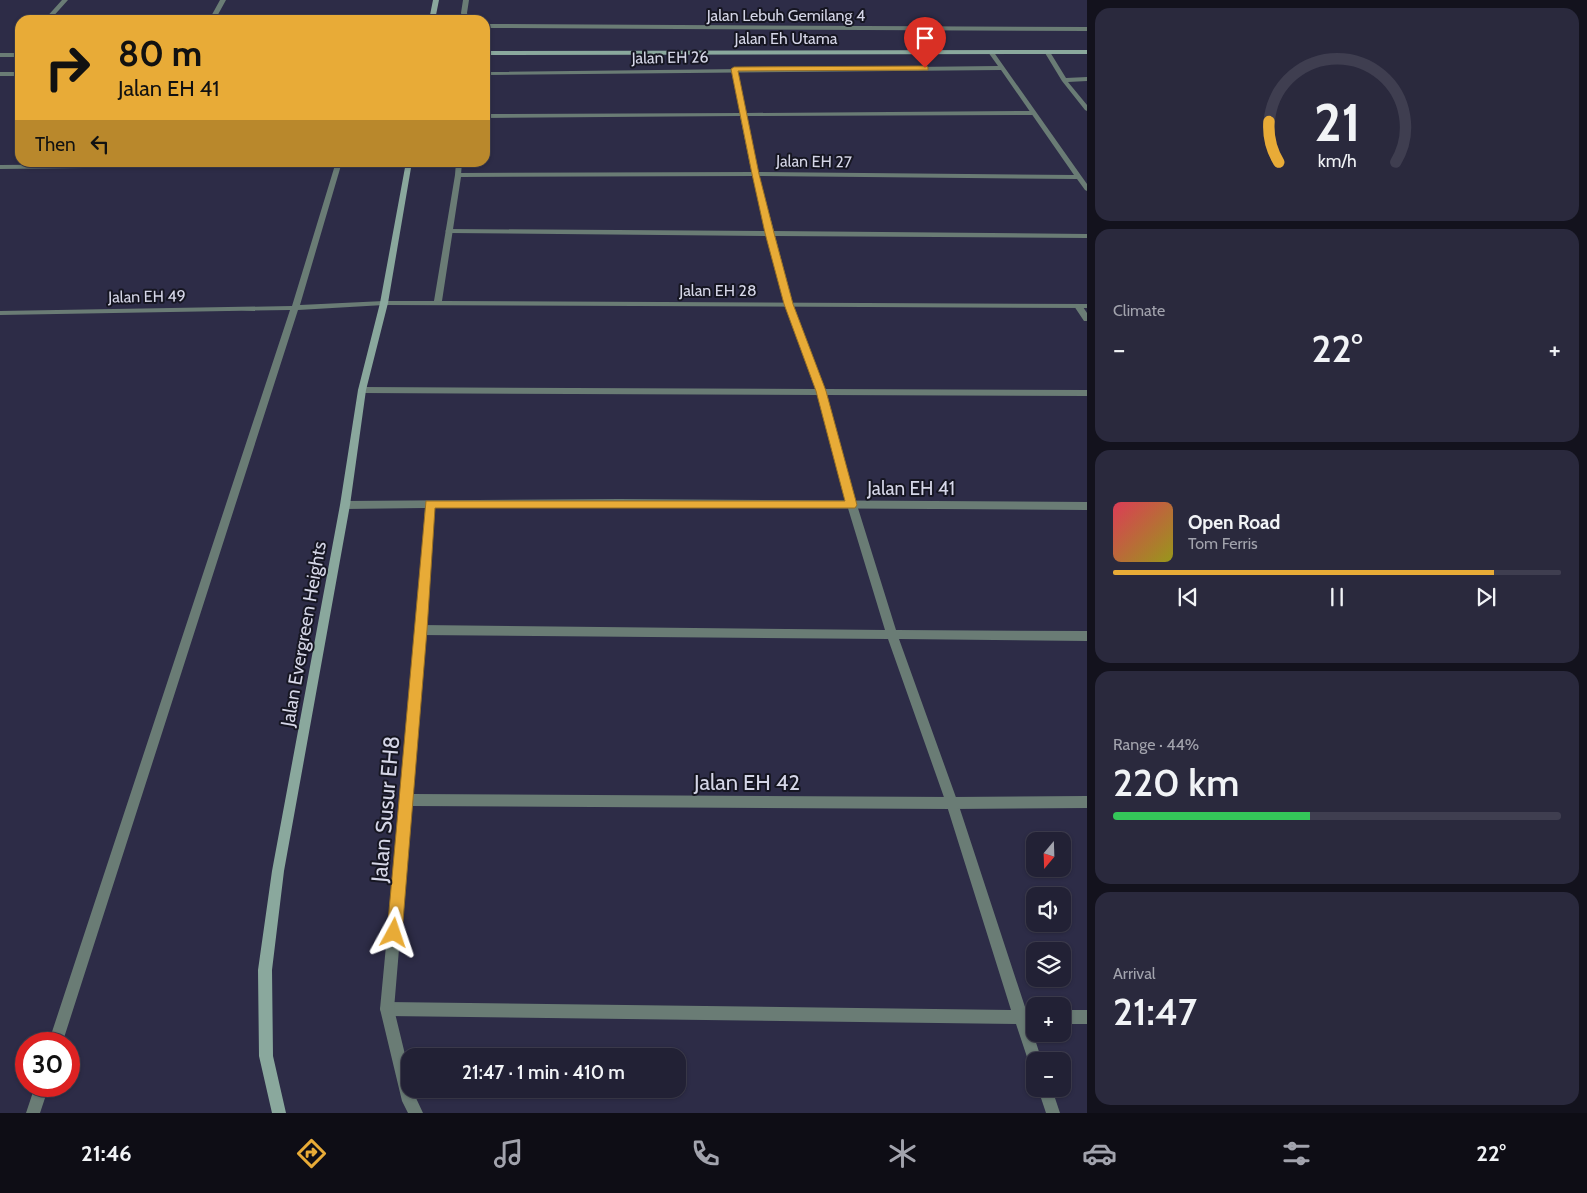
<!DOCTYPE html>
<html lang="en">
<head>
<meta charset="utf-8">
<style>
	:root { --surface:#222135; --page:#2a293d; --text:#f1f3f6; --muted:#a2a3ad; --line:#3f3e50; --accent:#e8ab37 }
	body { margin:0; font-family:Cabin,sans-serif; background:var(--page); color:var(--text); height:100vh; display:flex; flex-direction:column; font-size:19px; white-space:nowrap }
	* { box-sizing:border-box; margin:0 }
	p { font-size:16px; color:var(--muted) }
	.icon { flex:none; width:28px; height:28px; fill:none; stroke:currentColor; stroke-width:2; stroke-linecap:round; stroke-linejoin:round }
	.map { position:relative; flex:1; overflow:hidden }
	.panel { display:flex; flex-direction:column; gap:8px; padding:8px; background:#13121d; width:500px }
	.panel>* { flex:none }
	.guide { position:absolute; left:15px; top:15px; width:475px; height:152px; border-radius:15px; box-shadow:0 1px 4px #0004,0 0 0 1px var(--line); background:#e8ab37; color:#111; overflow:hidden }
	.needle { width:32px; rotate:199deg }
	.tools { position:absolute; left:1026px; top:832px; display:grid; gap:10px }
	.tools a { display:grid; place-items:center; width:45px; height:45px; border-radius:10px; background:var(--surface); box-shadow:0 1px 4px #0004,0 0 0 1px var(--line); font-size:25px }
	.speed { position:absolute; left:15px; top:1032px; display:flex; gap:10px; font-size:25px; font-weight:700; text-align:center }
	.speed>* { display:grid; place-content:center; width:65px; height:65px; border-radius:50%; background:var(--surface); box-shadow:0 1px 4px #0004,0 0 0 1px var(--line); line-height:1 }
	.speed .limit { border:8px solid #d22; background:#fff; color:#111 }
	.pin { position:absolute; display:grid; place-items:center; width:42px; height:42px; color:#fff; margin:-51px -21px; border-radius:50% 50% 50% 0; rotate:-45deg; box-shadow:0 0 5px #0007 }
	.pin .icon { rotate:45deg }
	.me { position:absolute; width:55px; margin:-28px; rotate:5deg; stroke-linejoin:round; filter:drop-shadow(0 0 4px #0008) }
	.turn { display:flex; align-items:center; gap:18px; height:105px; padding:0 20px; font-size:22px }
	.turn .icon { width:65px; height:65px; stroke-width:2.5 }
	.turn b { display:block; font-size:35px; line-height:42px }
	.then { display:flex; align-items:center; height:48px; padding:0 20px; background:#0003; gap:10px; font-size:19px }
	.big { font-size:38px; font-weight:600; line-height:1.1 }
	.panel .card { flex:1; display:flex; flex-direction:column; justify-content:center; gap:8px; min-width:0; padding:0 18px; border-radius:15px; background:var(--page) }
	.panel .dial { align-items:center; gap:0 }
	.dial svg { height:130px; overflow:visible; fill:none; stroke:var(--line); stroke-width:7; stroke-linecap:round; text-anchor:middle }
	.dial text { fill:var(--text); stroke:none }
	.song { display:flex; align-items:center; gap:15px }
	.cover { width:60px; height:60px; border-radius:8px; background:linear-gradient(135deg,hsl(350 70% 55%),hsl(60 70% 35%)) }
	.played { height:5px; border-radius:2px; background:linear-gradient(90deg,var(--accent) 85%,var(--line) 85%) }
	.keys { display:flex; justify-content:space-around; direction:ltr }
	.heat { display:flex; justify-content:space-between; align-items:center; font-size:28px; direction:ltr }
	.charge { height:8px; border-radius:4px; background:linear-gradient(90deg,#34c759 44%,var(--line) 0) }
	.trip { position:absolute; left:401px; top:1048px; width:285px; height:50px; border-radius:15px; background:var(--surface); box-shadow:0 1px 4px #0004,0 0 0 1px var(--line); font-weight:600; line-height:50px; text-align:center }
	.tab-bar { display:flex; height:80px; justify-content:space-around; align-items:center; background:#0e0d15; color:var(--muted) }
	.tab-bar .icon { width:35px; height:35px }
	.tab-bar .current { color:var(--accent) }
	.tab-bar b { font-size:22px; color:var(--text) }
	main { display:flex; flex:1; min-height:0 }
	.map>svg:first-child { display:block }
</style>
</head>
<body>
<main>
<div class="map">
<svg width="1087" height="1113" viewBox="0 0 1087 1113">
	<rect width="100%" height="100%" fill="#2d2c47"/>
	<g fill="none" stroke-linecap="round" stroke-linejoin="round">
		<!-- lane -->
		<path fill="#6a7c75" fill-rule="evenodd" d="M734,67L737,69L746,113L1033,111L1036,113L1033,115L747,116L758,174L774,231L1087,234V238L775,236L793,304L825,389L1087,390V396L826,395L857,505L896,630L1087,631V641L899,639L958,803L1026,1010H1035V1024H1030L1042,1061H1035V1068L1030,1066L1016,1024L387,1016L382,1014L380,1009L382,1004L387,1002L1011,1010L946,803L888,639L421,635L417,633L416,630L417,627L421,625L885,630L847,505L818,395L362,393L358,390L362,387L816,389L785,304L768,236L449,233L445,231L449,229L766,231L752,174L740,116L485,118V114L740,113L731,69Z
			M456,162H462L461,175L458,177L455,175Z
			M1075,304H1081L1087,313V321H1084L1074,306Z
			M1062,1010H1087V1024H1062Z
			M1038,1089H1052L1060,1113H1046Z"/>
		<!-- street -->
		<path fill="#6a7c75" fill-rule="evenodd" d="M62,0H68L50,20H44Z
			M220,0H226L215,20H209Z
			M463,0H469L467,13L469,20H463L461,13Z
			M485,24L1087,27V31L485,28Z
			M991,50L993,51L1082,177L1087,184V191L1085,190L1077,179L755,176L461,177L442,301L1087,304V308L384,305L298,310L62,1044H48L290,310L0,315V311L292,306L335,165L0,169V165L342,162L300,305L384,301H434L455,175L458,173L755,172L1074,175L1001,70L488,75L485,73L486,72L998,66L988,52Z
			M1046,52H1050L1066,78L1087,77V81L1068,82L1087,105V111L1085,110L1062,81L1045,53Z
			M0,53H20V57H0Z
			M0,72H20V76H0Z
			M619,499L1087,502V510L619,507L434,508L426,630L412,794L952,797L1087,796V808L952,809L411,806L394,1009L410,1075V1089H413L416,1098L423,1113H408L402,1101L380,1009L416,630L425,508L345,509L340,505L345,501Z
			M35,1086H49L40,1113H26Z"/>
		<!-- secondary -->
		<path fill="#8aa89d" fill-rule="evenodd" d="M433,0H439L435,20H429Z
			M1087,50V54L485,55V51Z
			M406,162H412L388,303L366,390L350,505L284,871L272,970L273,1056L286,1113H272L259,1056L258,970L272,871L340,505L358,390L380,303Z"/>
	</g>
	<!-- route -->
	<path fill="#e8ab37" stroke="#976f24" d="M925,66L928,67V70L738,71L759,174L774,233L793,304L826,391L857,505L855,508H435L427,630L402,933L400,938L394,940L389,938L387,933L426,501H845L816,391L784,304L765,233L752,174L731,69L734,67Z"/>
	<g text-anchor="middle" stroke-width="4" stroke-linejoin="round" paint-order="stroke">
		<!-- far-street labels -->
		<g font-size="16" fill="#d5d6e7" stroke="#161622">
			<text x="786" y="21">Jalan Lebuh Gemilang 4</text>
			<text x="786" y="44">Jalan Eh Utama</text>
			<text transform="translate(670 57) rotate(-1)" y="6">Jalan EH 26</text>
			<text transform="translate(814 161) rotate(1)" y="6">Jalan EH 27</text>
			<text x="718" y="296">Jalan EH 28</text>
			<text transform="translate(147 296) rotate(-1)" y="6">Jalan EH 49</text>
		</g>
		<!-- street labels -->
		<g font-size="19" fill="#d5d6e7" stroke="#161622">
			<text x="911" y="495">Jalan EH 41</text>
			<text transform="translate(303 634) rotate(-80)" y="7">Jalan Evergreen Heights</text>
		</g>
		<!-- near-street labels -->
		<g font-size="22" fill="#d5d6e7" stroke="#161622">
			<text x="747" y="790">Jalan EH 42</text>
			<text transform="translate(385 809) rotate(-85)" y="8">Jalan Susur EH8</text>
		</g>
	</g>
</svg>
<div class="tools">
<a><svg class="needle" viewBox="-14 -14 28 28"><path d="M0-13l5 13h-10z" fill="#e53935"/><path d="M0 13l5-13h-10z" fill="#a2a3ad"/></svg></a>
<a><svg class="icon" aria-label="sound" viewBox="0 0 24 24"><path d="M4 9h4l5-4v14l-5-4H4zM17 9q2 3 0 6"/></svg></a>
<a><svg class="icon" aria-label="layers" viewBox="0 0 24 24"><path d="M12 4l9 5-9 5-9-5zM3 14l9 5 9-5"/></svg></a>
<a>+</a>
<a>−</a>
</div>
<div class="speed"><div class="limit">30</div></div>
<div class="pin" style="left:925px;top:68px;background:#d93025"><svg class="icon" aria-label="arrive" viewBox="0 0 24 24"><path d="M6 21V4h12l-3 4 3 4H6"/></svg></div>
<svg class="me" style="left:394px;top:933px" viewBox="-20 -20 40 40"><path d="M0-17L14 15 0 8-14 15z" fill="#e8ab37" stroke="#fff" stroke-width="4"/></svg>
<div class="trip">21:47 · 1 min · 410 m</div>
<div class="guide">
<div class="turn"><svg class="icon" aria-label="right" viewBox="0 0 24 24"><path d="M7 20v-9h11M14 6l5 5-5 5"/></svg><div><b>80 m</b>Jalan EH 41</div></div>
<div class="then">Then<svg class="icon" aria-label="left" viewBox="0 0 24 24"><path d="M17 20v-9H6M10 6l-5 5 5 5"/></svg></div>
</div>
</div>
<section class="panel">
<div class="card dial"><svg viewBox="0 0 100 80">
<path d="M14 69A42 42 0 1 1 86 69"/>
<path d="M14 69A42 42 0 0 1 8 44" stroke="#e8ab37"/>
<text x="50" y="56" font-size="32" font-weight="700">21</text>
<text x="50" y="72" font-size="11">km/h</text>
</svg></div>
<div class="card"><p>Climate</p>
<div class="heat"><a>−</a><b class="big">22°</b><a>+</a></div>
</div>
<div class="card">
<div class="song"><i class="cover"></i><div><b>Open Road</b><p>Tom Ferris</p></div></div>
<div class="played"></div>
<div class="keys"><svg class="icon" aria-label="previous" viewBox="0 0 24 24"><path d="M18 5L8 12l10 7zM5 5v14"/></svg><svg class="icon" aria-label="pause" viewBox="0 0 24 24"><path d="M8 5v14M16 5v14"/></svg><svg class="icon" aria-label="next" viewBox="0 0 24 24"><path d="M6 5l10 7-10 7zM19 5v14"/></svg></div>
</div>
<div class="card"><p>Range · 44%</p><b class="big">220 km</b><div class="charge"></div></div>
<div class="card"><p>Arrival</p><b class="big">21:47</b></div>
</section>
</main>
<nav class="tab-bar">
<b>21:46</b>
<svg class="icon current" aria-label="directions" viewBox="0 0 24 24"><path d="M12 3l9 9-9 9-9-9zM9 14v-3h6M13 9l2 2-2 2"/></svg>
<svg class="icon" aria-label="music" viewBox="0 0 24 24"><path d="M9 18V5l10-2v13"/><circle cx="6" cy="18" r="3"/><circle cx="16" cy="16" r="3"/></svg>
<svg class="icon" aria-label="phone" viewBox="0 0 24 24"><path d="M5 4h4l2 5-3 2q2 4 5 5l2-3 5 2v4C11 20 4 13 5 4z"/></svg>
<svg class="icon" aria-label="climate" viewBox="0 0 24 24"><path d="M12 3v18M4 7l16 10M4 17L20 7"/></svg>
<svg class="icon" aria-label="car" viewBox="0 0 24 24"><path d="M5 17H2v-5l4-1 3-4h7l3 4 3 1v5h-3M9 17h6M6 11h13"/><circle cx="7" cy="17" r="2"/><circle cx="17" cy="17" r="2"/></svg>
<svg class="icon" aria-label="filters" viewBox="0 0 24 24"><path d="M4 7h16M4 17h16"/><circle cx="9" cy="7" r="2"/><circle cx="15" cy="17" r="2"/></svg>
<b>22°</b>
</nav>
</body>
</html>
